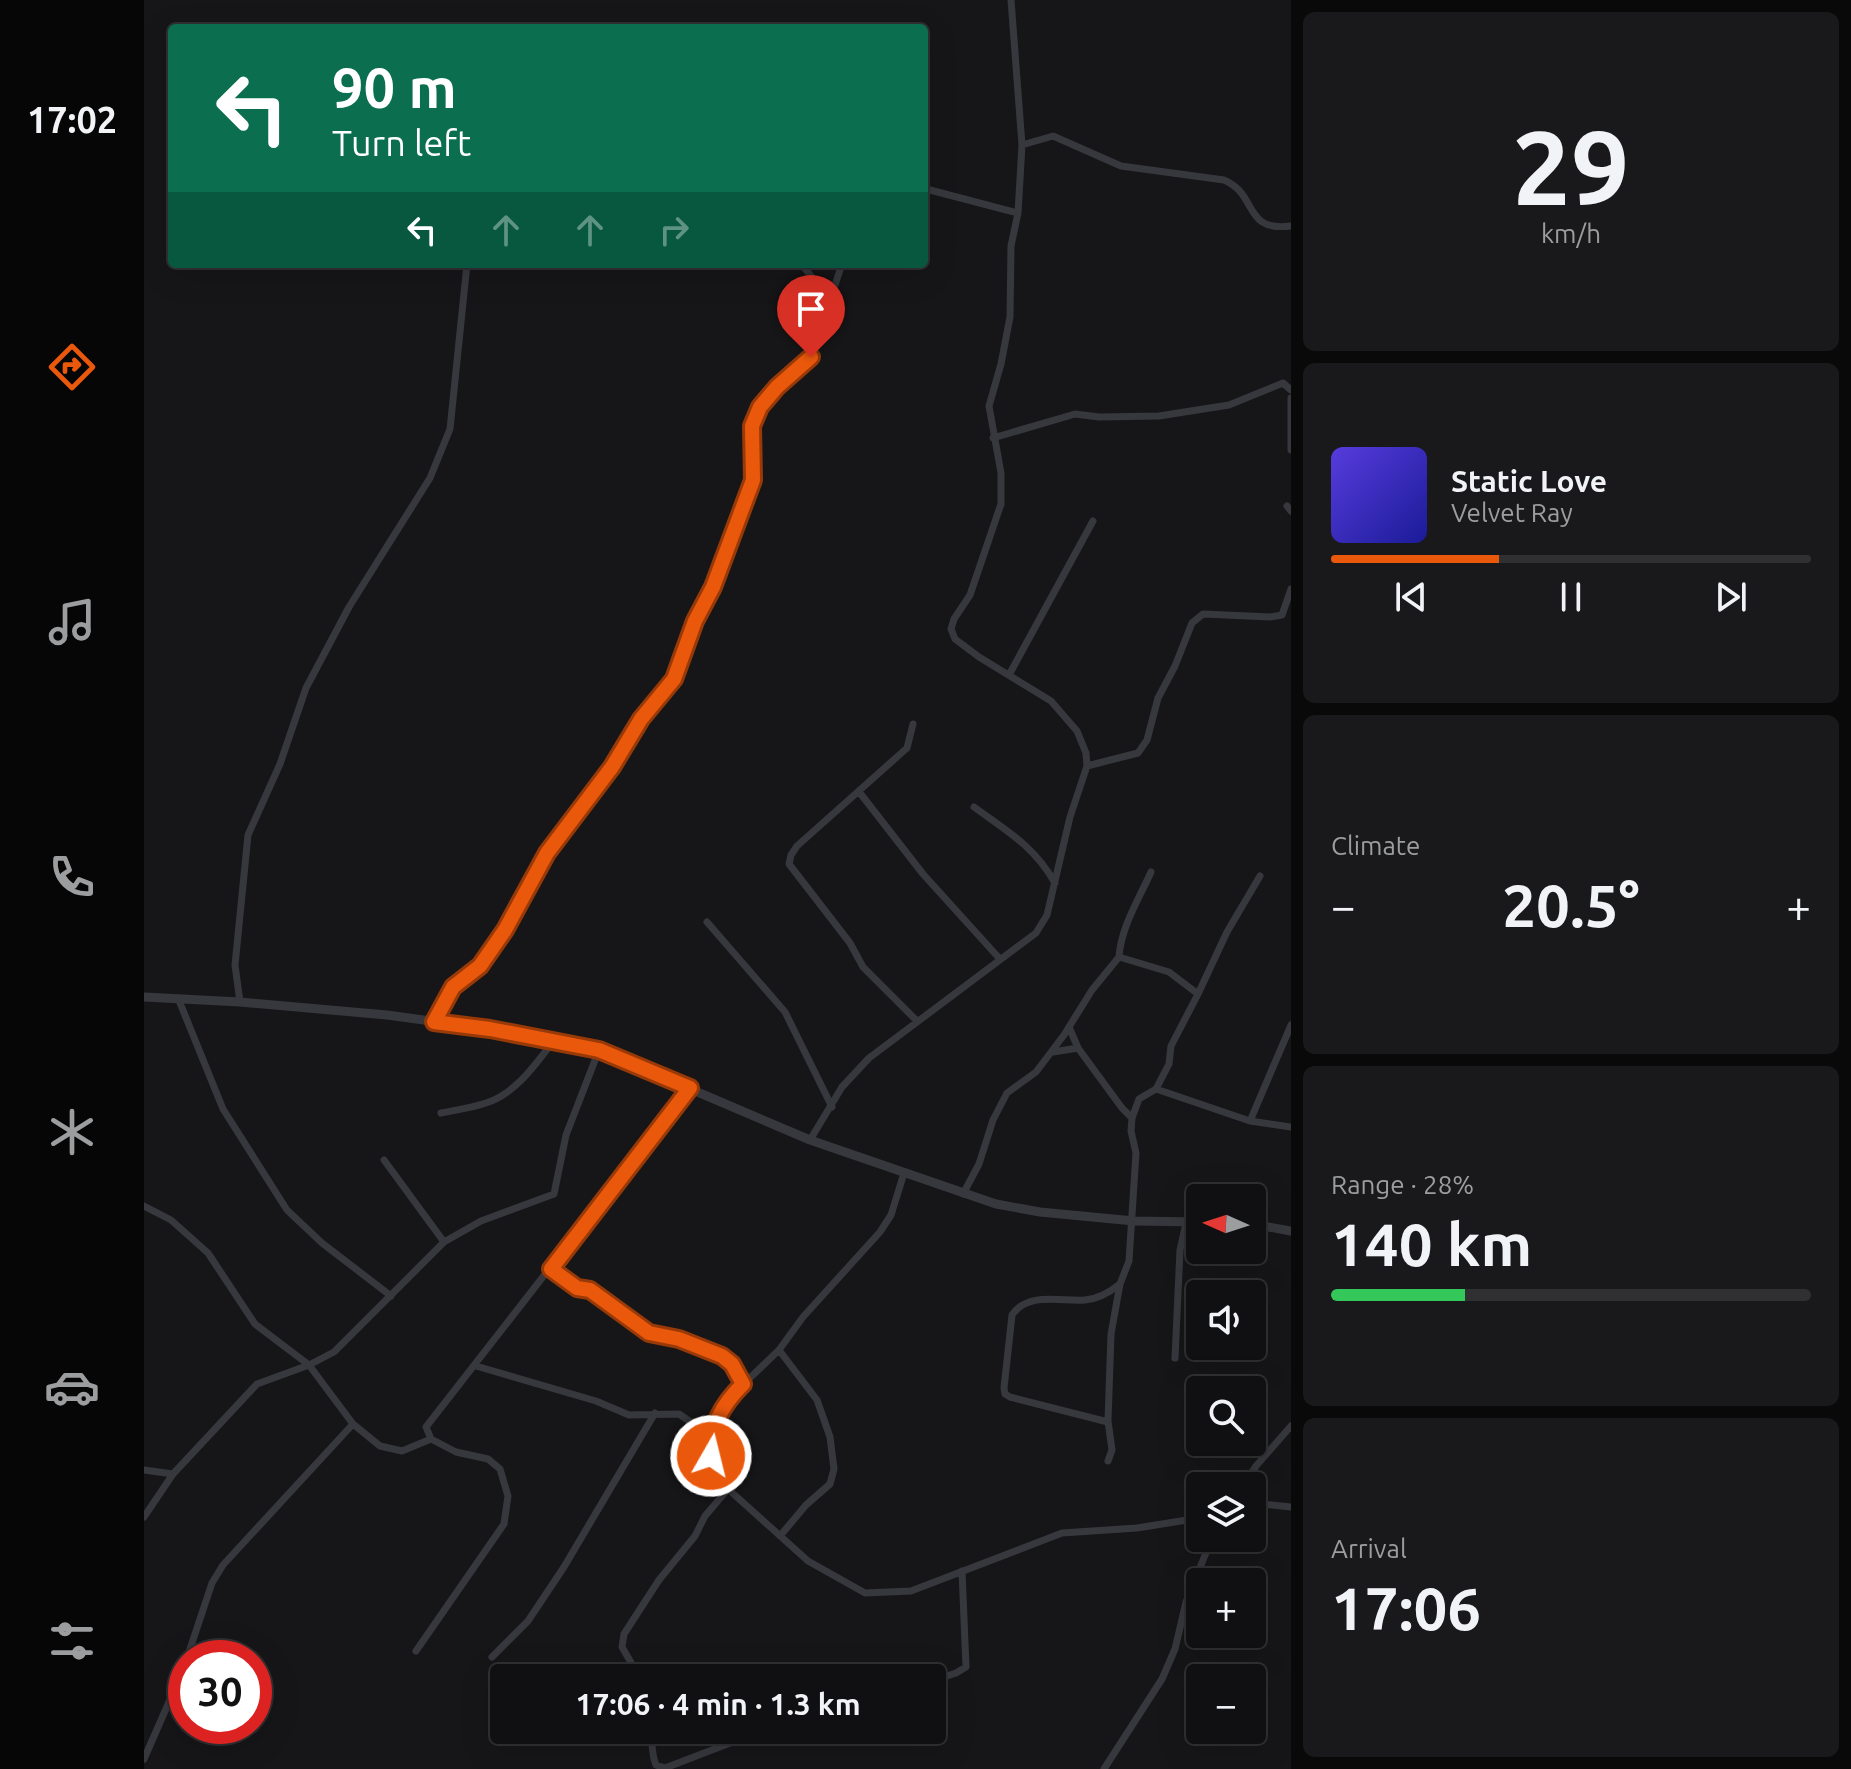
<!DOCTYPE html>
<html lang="en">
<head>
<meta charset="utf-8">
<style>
	:root { --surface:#101012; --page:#19191b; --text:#f1f3f6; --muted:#9c9d9f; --line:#303032; --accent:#ea580c }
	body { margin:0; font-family:Ubuntu,sans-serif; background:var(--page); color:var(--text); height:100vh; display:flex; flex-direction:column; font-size:30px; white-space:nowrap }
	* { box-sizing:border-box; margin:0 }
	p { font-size:26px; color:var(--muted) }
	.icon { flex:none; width:44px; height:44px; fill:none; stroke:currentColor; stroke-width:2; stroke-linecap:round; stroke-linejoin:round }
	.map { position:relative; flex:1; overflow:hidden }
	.details { display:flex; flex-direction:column; gap:12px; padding:12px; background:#09090a; width:560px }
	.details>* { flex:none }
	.guide { position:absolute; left:24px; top:24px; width:760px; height:244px; border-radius:8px; box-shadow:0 8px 32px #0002,0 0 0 2px var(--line); background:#0b6e4f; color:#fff; overflow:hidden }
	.needle { width:52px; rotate:273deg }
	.buttons { position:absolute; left:1042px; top:1184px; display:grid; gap:16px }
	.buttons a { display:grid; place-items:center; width:80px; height:80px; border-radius:8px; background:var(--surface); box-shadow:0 8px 32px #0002,0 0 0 2px var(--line); font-size:40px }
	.speed { position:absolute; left:24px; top:1640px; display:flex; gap:16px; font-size:40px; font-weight:700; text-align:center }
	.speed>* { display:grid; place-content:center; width:104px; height:104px; border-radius:50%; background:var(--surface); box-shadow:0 8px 32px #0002,0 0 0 2px var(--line); line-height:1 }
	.speed .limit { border:12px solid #d22; background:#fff; color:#111 }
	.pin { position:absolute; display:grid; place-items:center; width:68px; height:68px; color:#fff; margin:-82px -34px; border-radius:50% 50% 50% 0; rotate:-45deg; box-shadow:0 0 8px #0007 }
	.pin .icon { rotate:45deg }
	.me { position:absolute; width:88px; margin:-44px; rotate:8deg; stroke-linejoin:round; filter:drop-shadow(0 0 6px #0008) }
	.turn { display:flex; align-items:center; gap:28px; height:168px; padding:0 32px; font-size:36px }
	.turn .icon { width:104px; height:104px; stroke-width:2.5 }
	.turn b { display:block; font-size:56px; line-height:68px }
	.lanes { display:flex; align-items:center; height:76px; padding:0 32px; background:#0003; justify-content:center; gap:40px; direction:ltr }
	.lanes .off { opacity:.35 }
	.big { font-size:60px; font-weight:700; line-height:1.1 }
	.details .tile { flex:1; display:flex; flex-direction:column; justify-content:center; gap:12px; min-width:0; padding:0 28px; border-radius:12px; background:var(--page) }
	.details .dial { align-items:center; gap:0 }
	.dial b { font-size:104px; line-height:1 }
	.song { display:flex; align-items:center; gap:24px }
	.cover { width:96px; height:96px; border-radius:12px; background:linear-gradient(135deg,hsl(250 70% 55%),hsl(240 70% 35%)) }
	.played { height:8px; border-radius:4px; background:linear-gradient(90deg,var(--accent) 35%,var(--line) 35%) }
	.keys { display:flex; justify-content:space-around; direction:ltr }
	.heat { display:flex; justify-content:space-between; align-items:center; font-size:44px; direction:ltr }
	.charge { height:12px; border-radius:6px; background:linear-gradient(90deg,#34c759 28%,var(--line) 0) }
	.trip { position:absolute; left:346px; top:1664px; width:456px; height:80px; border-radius:8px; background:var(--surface); box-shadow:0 8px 32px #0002,0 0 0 2px var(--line); font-weight:700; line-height:80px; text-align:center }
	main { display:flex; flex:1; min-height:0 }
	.dock { display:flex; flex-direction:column; width:144px; justify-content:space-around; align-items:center; background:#060607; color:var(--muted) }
	.dock .icon { width:56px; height:56px }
	.dock .selected { color:var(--accent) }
	.dock b { font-size:36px; color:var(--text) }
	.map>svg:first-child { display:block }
</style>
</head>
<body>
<main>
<nav class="dock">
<b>17:02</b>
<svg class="icon selected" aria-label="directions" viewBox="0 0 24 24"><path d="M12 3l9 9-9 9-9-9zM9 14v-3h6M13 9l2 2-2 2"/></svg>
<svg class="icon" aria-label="music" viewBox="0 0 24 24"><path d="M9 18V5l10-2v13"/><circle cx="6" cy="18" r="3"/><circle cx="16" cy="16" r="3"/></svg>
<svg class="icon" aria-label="phone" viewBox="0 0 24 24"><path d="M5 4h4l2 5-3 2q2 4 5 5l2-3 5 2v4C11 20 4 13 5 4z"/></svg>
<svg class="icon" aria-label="climate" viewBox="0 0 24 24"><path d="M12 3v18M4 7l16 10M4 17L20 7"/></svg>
<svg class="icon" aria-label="car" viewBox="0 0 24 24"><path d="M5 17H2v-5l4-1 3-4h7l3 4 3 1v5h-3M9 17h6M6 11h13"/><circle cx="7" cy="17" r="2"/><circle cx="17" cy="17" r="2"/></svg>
<svg class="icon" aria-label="filters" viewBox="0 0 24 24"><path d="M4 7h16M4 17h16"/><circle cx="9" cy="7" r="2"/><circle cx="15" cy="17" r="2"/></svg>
</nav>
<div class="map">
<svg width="1147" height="1769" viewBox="0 0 1147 1769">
	<rect width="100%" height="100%" fill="#161618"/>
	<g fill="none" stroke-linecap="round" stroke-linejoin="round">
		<!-- minor -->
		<path stroke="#37383d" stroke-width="7" d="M878,145L909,136L977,166L1080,180C1115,195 1098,232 1147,226
			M780,191L786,190L874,213
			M657,264L685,297
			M1147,398V450
			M849,438L931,414L955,417L1015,416L1085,405L1139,383L1147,390
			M1143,506L1147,511
			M865,675L949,521
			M769,724L763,748L653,846L647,855L645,864L706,943L719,967L773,1021
			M943,766L994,753L1003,740L1014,698L1031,666L1048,623L1059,614L1126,617L1138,615L1147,589
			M716,793L779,874L855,958
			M830,807C863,831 890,846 911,883
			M563,922L641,1012L688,1107
			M975,957C977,927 995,899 1007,872
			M34,998L79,1109L143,1210L178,1243L247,1296
			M96,1002L91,965L104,835L136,764L162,688L205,607L286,478L306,429L323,264
			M290,1022L309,987L336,966L361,930L403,853L468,767L497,719L530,679L551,621L569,587L609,480L608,426L616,407L633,387L667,357L698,264
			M925,1027L934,1048
			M909,1052L934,1048L978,1108L988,1118
			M1012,1089L1106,1121L1147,1127
			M297,1113C312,1110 327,1108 342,1103C371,1094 390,1066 408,1043
			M1106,1121L1147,1025
			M666,1140L698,1087L725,1058L892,933L903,915L926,817L943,766L942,753L933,731L907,701L835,657L811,639L807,629L810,619L826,595L857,504V473L845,406L857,364L866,317L867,246L874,213L878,145L867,0
			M240,1160L300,1242
			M760,1173L747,1215L736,1232L659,1317L635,1350L583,1400L571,1419L567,1436V1456L584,1489L664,1561L721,1593L767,1591L918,1533L993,1528L1056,1518
			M819,1194L835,1164L849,1120L863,1093L892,1072L920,1035L948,990L975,957L1025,972L1054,994L1083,932L1116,876
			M0,1206L27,1220L64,1253L111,1324L165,1365L209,1424L236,1446L258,1451L287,1439
			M407,1269L433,1288L446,1290L505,1333L535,1339L578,1356L588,1364L599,1384
			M635,1350L673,1400L686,1437L690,1469L686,1484L662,1505L636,1536
			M1031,1358L1036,1250L1042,1223
			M332,1366L452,1401L485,1415L535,1414L567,1436
			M964,1422L866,1397L861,1394L860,1388L868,1315C884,1291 918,1302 941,1300C955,1299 966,1292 976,1284
			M964,1461L968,1450L964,1421L967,1334L976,1284L985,1261L992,1153L987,1131L988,1118L995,1099L1012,1089L1025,1064L1027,1046L1054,994
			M0,1470L29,1474
			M1099,1486L1112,1466L1147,1426
			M1108,1503L1147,1507
			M0,1517L29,1474L113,1384L165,1365L190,1352L300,1242L337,1221L410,1194L422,1135L455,1050
			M272,1651L360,1524L364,1496L356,1469L344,1459L312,1452L287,1439L282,1427L546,1088
			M348,1657L384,1621L420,1567L511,1413
			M43,1658L68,1583L79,1565L209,1424
			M496,1678L478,1647L480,1634L515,1580L551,1536L561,1516L584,1489
			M788,1681L812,1673L822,1667L818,1571
			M506,1730C509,1742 507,1754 512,1765L521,1768L620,1730
			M0,1759L42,1663
			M960,1769L1018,1679L1031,1649L1042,1602L1068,1538"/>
		<!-- tertiary -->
		<path stroke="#37383d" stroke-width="9" d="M0,997L96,1002L243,1015L346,1029L455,1050L666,1140L852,1204L896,1212L990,1221L1056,1222
			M1108,1224L1147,1231"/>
	</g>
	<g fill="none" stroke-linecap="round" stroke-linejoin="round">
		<defs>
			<path id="route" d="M567,1456C567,1425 577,1406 599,1384L588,1364L578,1356L535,1339L505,1333L446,1290L433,1288L407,1269L546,1088L455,1050L346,1029L290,1022L309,987L336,966L361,930L403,853L468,767L497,719L530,679L551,621L569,587L609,480L608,426L616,407L633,387L667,357"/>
		</defs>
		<!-- route casing -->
		<use href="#route" stroke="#983908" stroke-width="20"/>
		<!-- route -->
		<use href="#route" stroke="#ea580c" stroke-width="14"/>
	</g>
</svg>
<div class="buttons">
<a><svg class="needle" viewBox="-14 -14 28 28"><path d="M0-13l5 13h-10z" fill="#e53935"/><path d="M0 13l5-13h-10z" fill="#9c9d9f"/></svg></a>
<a><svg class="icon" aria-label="sound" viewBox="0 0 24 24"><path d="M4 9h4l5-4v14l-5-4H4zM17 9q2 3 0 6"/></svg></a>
<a><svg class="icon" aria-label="search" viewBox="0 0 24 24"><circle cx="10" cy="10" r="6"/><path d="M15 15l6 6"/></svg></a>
<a><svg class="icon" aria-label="layers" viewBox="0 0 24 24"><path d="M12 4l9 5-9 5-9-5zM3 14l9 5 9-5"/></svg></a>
<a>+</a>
<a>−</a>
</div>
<div class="speed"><div class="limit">30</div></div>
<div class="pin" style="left:667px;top:357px;background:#d93025"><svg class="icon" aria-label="arrive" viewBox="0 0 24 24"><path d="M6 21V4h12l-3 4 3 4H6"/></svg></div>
<svg class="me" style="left:567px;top:1456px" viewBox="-20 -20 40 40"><circle r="17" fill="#ea580c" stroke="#fff" stroke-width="3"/><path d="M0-11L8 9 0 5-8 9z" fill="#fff"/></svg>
<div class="trip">17:06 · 4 min · 1.3 km</div>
<div class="guide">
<div class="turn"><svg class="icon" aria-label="left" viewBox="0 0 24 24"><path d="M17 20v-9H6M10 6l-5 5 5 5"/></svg><div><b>90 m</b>Turn left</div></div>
<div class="lanes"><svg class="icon" aria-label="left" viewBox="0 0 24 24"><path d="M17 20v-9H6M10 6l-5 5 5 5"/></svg><svg class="icon off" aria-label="ahead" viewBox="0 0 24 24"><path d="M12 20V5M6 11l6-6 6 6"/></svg><svg class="icon off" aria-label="ahead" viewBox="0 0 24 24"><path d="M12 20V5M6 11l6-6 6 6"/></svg><svg class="icon off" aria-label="right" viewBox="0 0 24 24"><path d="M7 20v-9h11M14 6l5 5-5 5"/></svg></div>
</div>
</div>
<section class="details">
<div class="tile dial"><b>29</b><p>km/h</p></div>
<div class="tile">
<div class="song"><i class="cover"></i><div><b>Static Love</b><p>Velvet Ray</p></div></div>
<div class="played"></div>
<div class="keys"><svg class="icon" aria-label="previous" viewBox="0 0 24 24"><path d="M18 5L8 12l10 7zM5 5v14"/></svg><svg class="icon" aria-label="pause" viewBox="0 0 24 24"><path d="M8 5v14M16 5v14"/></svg><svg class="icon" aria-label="next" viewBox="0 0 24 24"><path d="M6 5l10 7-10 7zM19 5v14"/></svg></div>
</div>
<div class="tile"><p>Climate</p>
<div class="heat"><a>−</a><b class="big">20.5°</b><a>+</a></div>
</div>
<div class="tile"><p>Range · 28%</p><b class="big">140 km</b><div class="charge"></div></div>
<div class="tile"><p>Arrival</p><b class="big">17:06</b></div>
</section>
</main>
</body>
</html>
